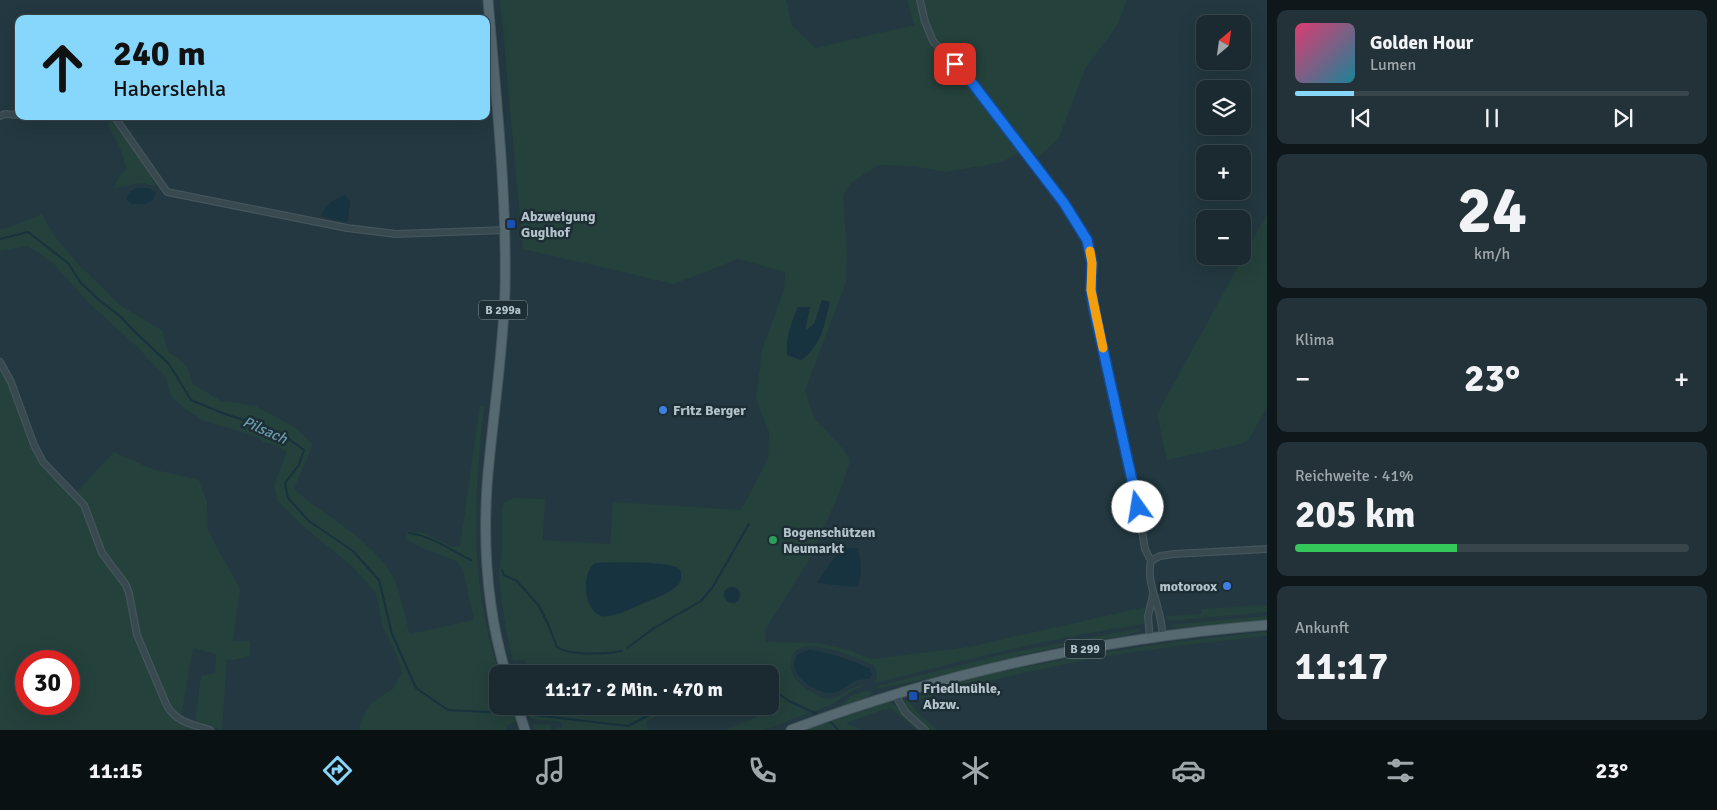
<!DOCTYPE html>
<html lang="de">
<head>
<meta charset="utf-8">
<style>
	:root { --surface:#1a2a30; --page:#233238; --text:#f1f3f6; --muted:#9fa7ab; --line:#38464c; --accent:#87d7fd }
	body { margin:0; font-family:Signika,sans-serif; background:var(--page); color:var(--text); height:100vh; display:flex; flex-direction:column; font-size:19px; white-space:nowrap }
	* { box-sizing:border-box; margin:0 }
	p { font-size:16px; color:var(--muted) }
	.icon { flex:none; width:28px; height:28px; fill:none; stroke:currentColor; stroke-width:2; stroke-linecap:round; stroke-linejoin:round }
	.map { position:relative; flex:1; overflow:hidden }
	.sheet { display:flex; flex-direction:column; gap:10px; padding:10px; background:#0e171a; width:450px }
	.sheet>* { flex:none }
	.top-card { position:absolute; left:15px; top:15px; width:475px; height:105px; border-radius:10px; box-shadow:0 5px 20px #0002,0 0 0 1px var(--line); background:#87d7fd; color:#111; overflow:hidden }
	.needle { width:32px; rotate:29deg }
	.fabs { position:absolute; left:1196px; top:15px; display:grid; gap:10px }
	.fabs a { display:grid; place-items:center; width:55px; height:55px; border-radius:10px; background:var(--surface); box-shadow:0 5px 20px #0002,0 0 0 1px var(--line); font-size:25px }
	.speed { position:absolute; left:15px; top:650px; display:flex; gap:10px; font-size:25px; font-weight:700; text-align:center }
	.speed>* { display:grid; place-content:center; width:65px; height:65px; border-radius:50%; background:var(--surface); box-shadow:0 5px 20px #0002,0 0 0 1px var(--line); line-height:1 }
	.speed .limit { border:8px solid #d22; background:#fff; color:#111 }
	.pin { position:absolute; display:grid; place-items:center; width:42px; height:42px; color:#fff; margin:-21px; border-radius:10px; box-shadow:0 2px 8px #0006 }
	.me { position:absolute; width:55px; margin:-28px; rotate:347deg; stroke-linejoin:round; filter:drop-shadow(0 0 4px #0008) }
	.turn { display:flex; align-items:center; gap:18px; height:105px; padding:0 15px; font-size:22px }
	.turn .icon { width:65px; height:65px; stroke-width:2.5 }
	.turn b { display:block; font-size:35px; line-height:42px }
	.big { font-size:38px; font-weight:700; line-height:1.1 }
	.sheet .tile { flex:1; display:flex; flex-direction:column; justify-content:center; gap:8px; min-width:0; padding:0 18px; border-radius:10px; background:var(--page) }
	.sheet .dial { align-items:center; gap:0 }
	.dial b { font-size:65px; line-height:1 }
	.song { display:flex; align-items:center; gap:15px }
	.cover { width:60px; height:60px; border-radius:8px; background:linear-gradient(135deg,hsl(340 70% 55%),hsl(190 70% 35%)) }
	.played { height:5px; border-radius:2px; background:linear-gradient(90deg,var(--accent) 15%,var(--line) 15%) }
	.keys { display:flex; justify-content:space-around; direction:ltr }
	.heat { display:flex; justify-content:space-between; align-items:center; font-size:28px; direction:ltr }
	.charge { height:8px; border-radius:4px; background:linear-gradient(90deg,#34c759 41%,var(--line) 0) }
	.trip { position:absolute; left:489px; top:665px; width:290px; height:50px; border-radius:10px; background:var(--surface); box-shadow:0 5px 20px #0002,0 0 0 1px var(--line); font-weight:700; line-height:50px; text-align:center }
	.tab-bar { display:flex; height:80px; justify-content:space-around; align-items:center; background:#0a1113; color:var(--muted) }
	.tab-bar .icon { width:35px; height:35px }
	.tab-bar .active { color:var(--accent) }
	.tab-bar b { font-size:22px; color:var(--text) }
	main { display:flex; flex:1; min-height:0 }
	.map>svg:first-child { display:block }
</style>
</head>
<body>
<main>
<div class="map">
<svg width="1267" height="730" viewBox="0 0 1267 730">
	<rect width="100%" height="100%" fill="#233840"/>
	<!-- green -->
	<path fill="#25413c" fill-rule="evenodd" d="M500,0H786L792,26L816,48L914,25L907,0H1127L1118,24L1085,69L1059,138L1035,160L1027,148L1002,162L946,172L912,166L878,165L851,183L843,195L847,250L846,282L805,390L809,404L816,420L843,449L849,458V465L840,491L811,557L765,630L766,642L817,643L842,648L872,659L969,647L1145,607L1144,624C1053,637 964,660 875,683C878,675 878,671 873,665C857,658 814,639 798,649C793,651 792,657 791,662C789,680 810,694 826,698C840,702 850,683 865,686L855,689L831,705L763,730H725L757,717L748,706H770V674H516L514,666L525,664V660L513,661L505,624L499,576L502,551V508L504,503L513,498L545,499L543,540L610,544L613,502L741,510L768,459L769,432L756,399L762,350L784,290L785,272L738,259L674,284L523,249ZM822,300L829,302C824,325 822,345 801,360L787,355C786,337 791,324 798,307L809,308L804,332L814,324ZM735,587L740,596L739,601L734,604L725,598L724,591L730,588Z
		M111,118L147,169L156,186L141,183L114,188L119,177L127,169L120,148L108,124Z
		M42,214L53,234L76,262L120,305L163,331L167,350L187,366L193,384L221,401L256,406L294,427L313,444L294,489C327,518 369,537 392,575C400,587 405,619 410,634L474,620L463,570L456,561L420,547L406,539L408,531L425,533L452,547L460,546L480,406H484C476,477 471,548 485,619C488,637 494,656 500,674H498V706H511L516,722L509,724L505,730H360V723L371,703L393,689L402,672L396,653L382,625L379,605L375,592L351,565L305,528L278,501L274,485L287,452L276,445L264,442L250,434L204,421L184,408L172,397L165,376L135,345L87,301L52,262L28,246L0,251V229L7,228Z
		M1267,214V407L1249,439L1241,444L1167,460L1157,414Z
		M0,367C18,393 20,429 36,457C45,473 59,484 73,496L114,452L152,469L199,480L207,502L208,531L240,589L233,641H250V656L233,660L227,659L222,730L195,722L201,676L215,673L216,654L193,648L181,717L172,709L161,706C170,718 183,726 198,730H0ZM26,661H69V704H26Z
		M1267,605V612L1168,621L1166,616L1202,614V609Z
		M1267,616V620L1177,628L1168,625Z
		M1142,628L1139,631L1128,635L1048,649L926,679L881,688L874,687L1004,654Z
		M1267,632V636C1245,638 1224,641 1202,643C1103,654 1006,674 910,703L920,715L938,730H930C921,723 905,713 904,701L936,690L945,684C1051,659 1159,642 1267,632Z
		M868,690L871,692L870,695L865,698L775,730L840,706L851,696Z
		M889,702L896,706L921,730H916L892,709L888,708L846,723L861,730H805Z
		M526,706H692L673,714L666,711L646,722L649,730H556V727L562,728V722L531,719Z
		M532,724L551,725V730H535Z"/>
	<!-- water -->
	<path fill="#16333f" d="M137,188H149L156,193L153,200L144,204H131L126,199L130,192Z
		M345,195L350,202L348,220L343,222L321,216C325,206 335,198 345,195Z
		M822,300L830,302C824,325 822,345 801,360L787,355C786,337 791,324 798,307H810L805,331L814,324Z
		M841,548H858C861,562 863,574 857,587L817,583Z
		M595,563C609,562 668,561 678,568C681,570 681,571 681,575C682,582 678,586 672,590C664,595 653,599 644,603C635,607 611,619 601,616C583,609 581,574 595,563Z
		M724 595a8 8 0 1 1 16 0a8 8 0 1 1-16 0Z
		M809,650C830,653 851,659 870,669L872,675L869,679C865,679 861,679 857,680C848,684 839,694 829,693C818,693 798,680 795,669C793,664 795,658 798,654Z"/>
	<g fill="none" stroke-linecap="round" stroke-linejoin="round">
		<!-- stream -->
		<path stroke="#16333f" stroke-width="2" d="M0,239L28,232L68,263L81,283L99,300L121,317L133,330L169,364L191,400L225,414L257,424L282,434L304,450L299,465L285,483L288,498L309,521L353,551L379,580L392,634L416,688L448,710L508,713
			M409,533C432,536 450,550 471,560
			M502,570L504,575L517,581L539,606L548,624L557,647C570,656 606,654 622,651
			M627,648L654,628L701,601L712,588L749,524
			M718,674C728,667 739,669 748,674
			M770,688L789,701L821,716
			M534,715L628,726L667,706
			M827,720L833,724L838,730"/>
		<defs>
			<path id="street" d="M920,0L925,22L933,41L973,84L1064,203L1087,240L1092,263L1091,290L1094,309L1138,507L1145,549L1151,561C1147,577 1154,593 1158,609C1161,618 1162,628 1163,637
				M0,116L5,114L19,115
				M114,116L167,192L347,228L396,234L505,230
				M0,362L11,382L34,445L43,462L84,505L102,553L126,585L129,593L137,635L167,706C176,722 194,725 210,730
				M1151,561L1160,556L1174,554L1267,549
				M1150,639L1148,616L1153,595
				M895,694L905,712L925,730"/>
			<path id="primary" d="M488,0C496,97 507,194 505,291C503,356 492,421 487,486C483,549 488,614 506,674
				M517,706L525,730
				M791,730C944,672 1104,638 1267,625"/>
		</defs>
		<!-- street casing -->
		<use href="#street" stroke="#44555c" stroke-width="8"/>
		<!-- primary casing -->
		<use href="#primary" stroke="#44555c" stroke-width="11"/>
		<!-- street -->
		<use href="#street" stroke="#384950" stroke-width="5.5"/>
		<!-- primary -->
		<use href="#primary" stroke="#566870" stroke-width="9"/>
	</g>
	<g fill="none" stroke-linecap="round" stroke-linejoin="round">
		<defs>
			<path id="route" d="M955,64L973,84L1064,203L1087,240L1092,263L1091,290L1094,309L1138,507"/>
		</defs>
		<!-- route casing -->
		<use href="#route" stroke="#114b97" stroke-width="12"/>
		<!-- route -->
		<use href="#route" stroke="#1a73e8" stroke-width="9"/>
		<!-- slow -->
		<path stroke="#f59e0b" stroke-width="9" d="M1090,251L1092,263L1091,290L1103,348"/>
	</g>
	<!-- markers -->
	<g fill="#1a4fb4" stroke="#1d2e35" stroke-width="2">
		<rect x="506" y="219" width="10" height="10" rx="2.5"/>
		<rect x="908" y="691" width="10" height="10" rx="2.5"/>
	</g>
	<g fill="#3f7fe0" stroke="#1d2e35" stroke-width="2">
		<circle cx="663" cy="410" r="5"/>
		<circle cx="1227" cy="586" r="5"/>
	</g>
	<circle fill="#2e9e5b" stroke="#1d2e35" stroke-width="2" cx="773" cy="540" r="5"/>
	<g text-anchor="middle" stroke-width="5" stroke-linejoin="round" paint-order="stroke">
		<!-- shield labels -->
		<g fill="#1d2e35" stroke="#87969e" stroke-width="1">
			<rect x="479" y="300.5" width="48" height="19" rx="4"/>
			<rect x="1065" y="639.5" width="40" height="19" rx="4"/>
		</g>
		<g font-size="12" font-weight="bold" fill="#b4c3cb">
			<text x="503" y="314">B 299a</text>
			<text x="1085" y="653">B 299</text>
		</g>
		<!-- poi labels -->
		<g font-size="14" font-weight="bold" fill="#b4c3cb" stroke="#1d2e35" text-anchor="start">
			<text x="521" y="221">Abzweigung<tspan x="521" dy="16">Guglhof</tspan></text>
			<text x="673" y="415">Fritz Berger</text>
			<text x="783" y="537">Bogenschützen<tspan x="783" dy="16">Neumarkt</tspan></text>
			<text x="1217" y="591" text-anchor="end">motoroox</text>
			<text x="923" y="693">Friedlmühle,<tspan x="923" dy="16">Abzw.</tspan></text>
		</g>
		<!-- water labels -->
		<g font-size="15" font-style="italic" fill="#6b9aab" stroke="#1d2e35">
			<text transform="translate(265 430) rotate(24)" y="5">Pilsach</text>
		</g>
	</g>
</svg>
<div class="fabs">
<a><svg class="needle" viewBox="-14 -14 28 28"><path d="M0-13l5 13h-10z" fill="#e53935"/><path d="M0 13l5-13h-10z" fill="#9fa7ab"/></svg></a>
<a><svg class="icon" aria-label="layers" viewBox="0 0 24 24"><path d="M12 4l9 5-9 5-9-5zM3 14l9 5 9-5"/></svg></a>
<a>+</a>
<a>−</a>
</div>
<div class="speed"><div class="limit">30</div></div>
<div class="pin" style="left:955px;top:64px;background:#d93025"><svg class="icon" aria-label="arrive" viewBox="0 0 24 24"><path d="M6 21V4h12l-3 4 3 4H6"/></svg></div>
<svg class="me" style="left:1138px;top:507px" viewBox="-20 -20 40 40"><circle r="19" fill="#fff"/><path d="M0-13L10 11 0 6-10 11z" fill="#1a73e8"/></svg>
<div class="trip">11:17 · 2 Min. · 470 m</div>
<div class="top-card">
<div class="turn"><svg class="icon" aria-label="ahead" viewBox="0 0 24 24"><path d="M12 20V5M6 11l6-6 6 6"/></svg><div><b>240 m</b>Haberslehla</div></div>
</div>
</div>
<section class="sheet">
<div class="tile">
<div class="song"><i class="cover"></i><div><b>Golden Hour</b><p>Lumen</p></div></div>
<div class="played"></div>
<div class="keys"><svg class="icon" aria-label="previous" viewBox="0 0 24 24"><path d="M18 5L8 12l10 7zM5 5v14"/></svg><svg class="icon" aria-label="pause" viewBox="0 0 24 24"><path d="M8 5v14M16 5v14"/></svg><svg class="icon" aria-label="next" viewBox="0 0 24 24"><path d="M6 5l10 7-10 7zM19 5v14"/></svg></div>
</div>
<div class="tile dial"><b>24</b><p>km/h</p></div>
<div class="tile"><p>Klima</p>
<div class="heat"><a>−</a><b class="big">23°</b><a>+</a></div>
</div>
<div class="tile"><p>Reichweite · 41%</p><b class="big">205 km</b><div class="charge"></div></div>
<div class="tile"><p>Ankunft</p><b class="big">11:17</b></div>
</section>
</main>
<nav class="tab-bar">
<b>11:15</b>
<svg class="icon active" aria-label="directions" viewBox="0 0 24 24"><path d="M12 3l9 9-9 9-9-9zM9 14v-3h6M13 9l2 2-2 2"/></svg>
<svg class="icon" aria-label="music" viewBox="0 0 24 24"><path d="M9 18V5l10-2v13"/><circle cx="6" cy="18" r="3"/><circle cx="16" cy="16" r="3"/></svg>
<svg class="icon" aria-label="phone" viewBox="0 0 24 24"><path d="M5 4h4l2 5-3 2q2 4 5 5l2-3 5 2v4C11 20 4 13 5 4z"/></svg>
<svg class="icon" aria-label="climate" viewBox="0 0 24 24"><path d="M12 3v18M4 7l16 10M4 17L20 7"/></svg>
<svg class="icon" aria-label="car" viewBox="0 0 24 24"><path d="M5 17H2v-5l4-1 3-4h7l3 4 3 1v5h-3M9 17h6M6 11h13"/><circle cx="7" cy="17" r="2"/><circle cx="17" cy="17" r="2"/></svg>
<svg class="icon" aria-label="filters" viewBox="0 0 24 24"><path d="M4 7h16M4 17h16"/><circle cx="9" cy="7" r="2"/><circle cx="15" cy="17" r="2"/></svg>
<b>23°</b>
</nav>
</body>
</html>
